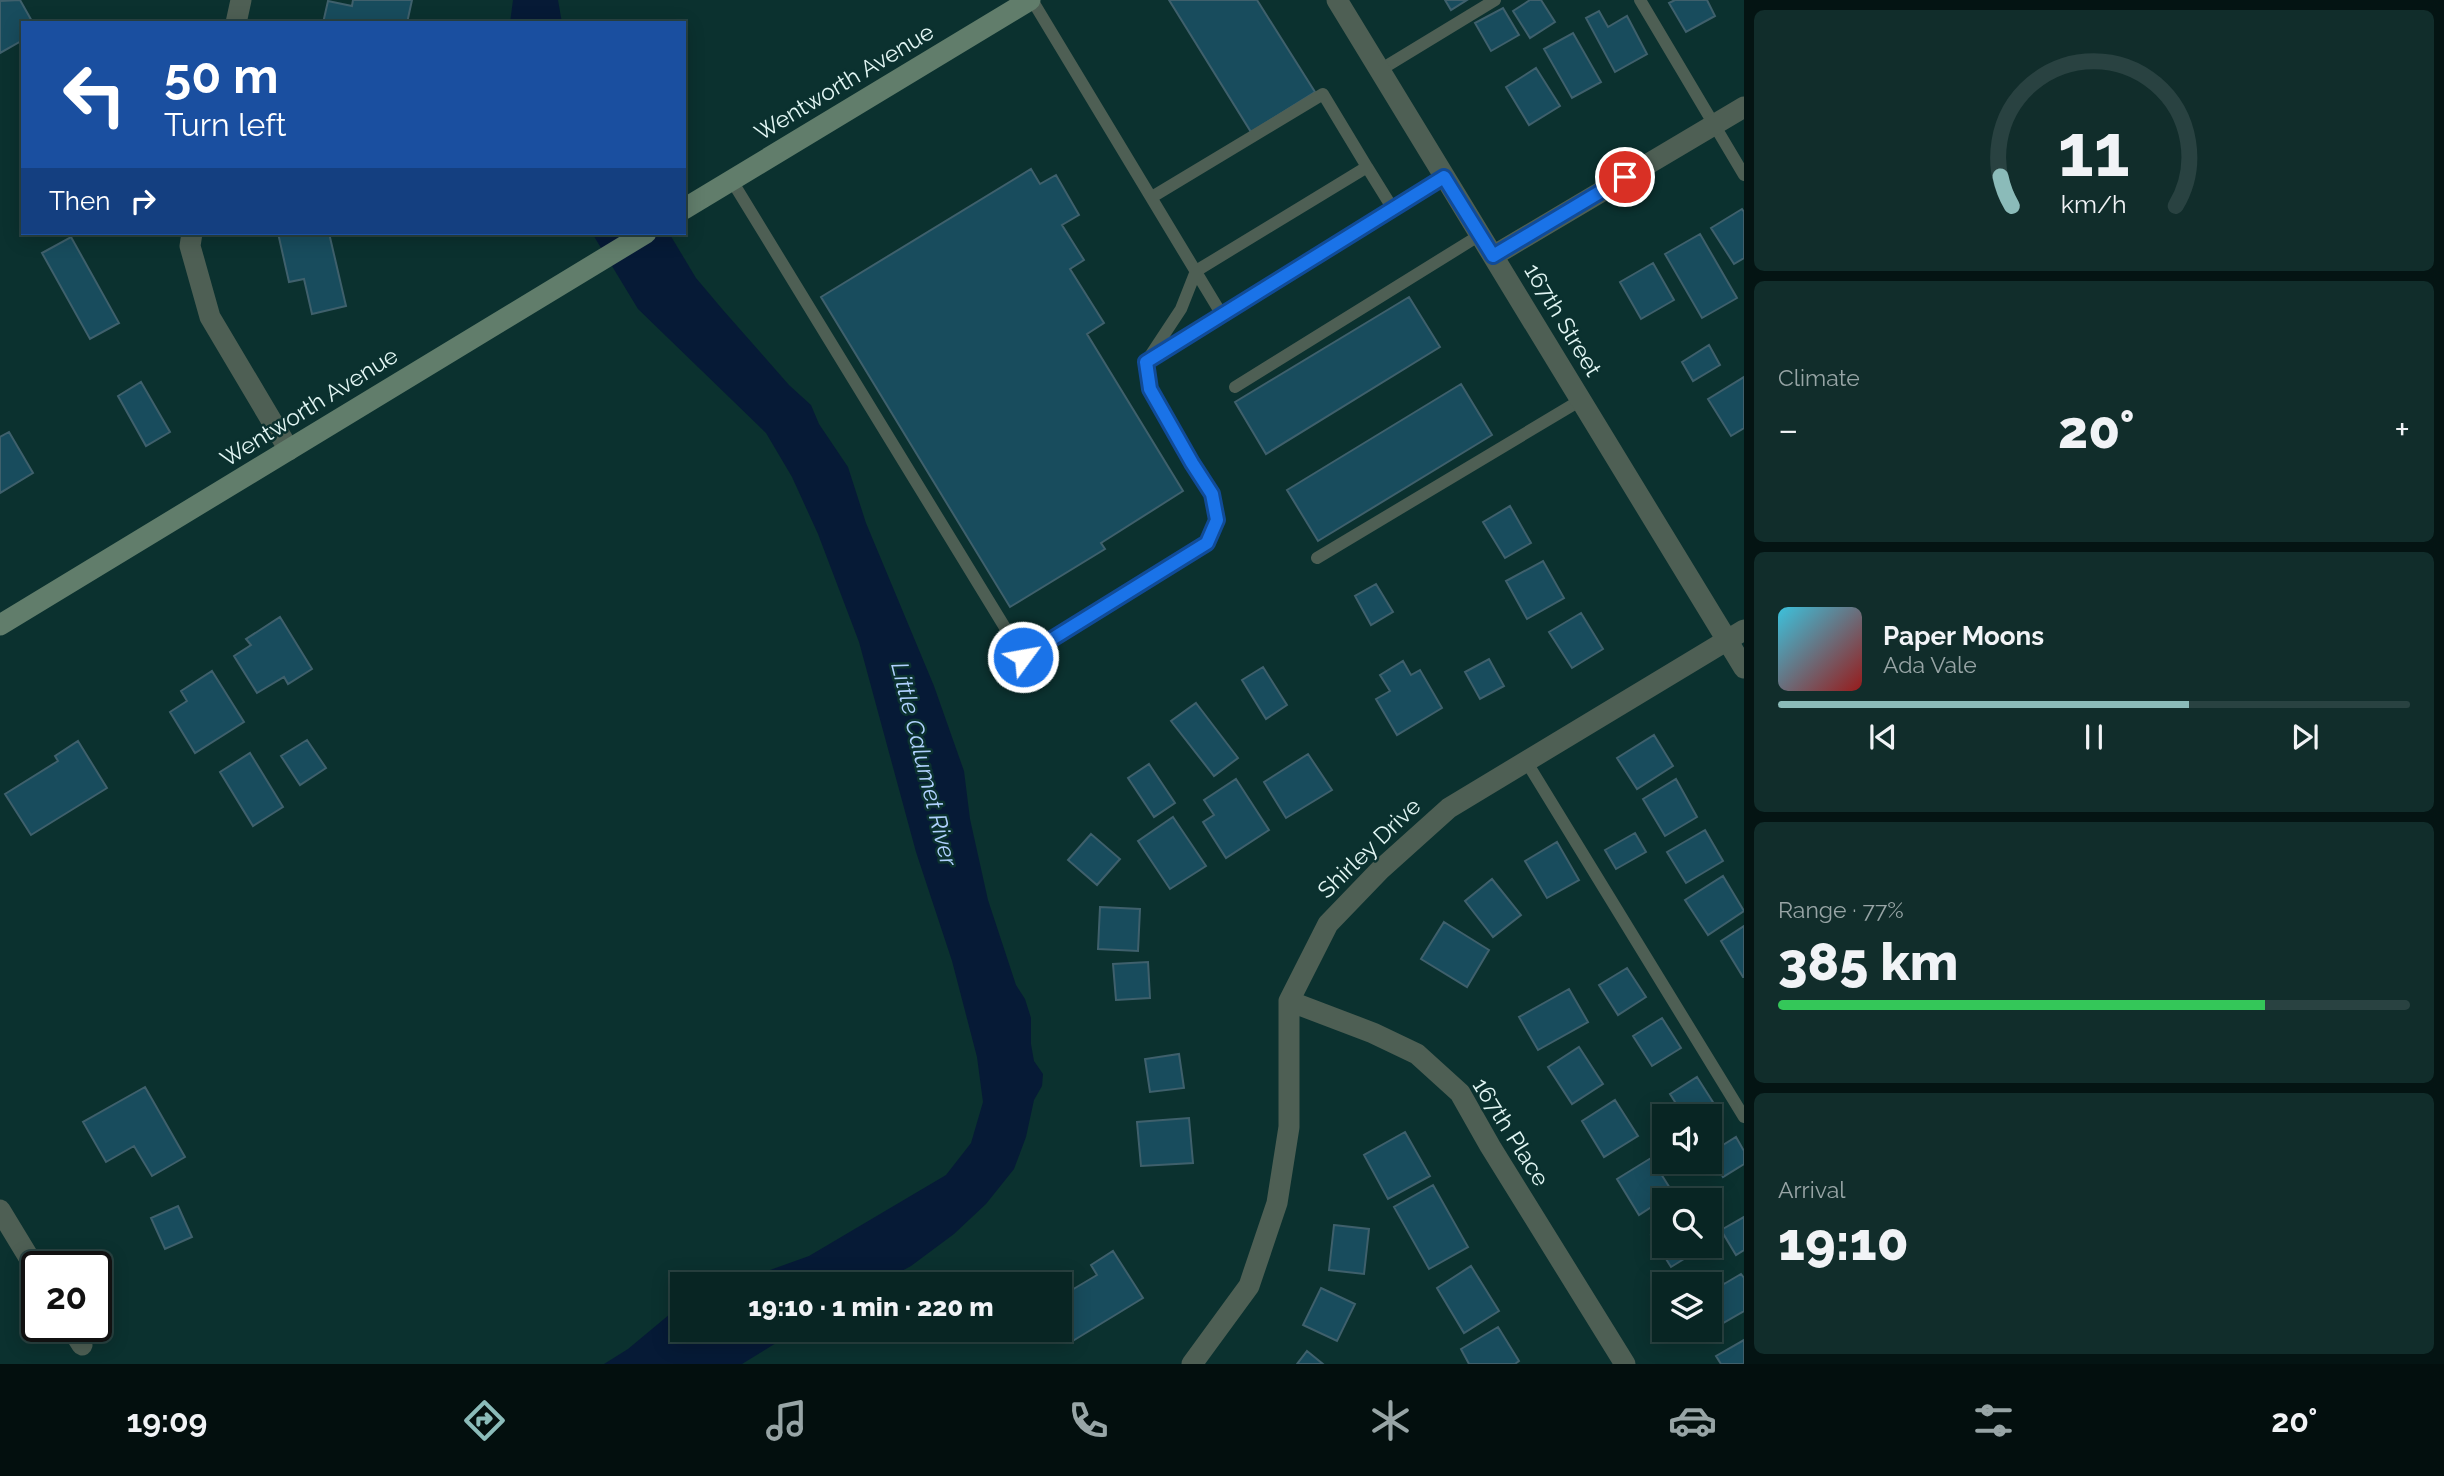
<!DOCTYPE html>
<html lang="en">
<head>
<meta charset="utf-8">
<style>
	:root { --surface:#082523; --page:#112d2b; --text:#f1f3f6; --muted:#98a5a6; --line:#294241; --accent:#8bbbb9 }
	body { margin:0; font-family:Raleway,sans-serif; background:var(--page); color:var(--text); height:100vh; display:flex; flex-direction:column; font-size:26px; white-space:nowrap }
	* { box-sizing:border-box; margin:0 }
	p { font-size:23px; color:var(--muted) }
	.icon { flex:none; width:38px; height:38px; fill:none; stroke:currentColor; stroke-width:2; stroke-linecap:round; stroke-linejoin:round }
	.map { position:relative; flex:1; overflow:hidden }
	.sheet { display:flex; flex-direction:column; gap:10px; padding:10px; background:#041413; width:700px }
	.sheet>* { flex:none }
	.hud { position:absolute; left:21px; top:21px; width:665px; height:214px; border-radius:0px; box-shadow:0 4px 18px #0003,0 0 0 2px var(--line); background:#1a4fa0; color:#fff; overflow:hidden }
	.controls { position:absolute; left:1652px; top:1104px; display:grid; gap:14px }
	.controls a { display:grid; place-items:center; width:70px; height:70px; border-radius:0px; background:var(--surface); box-shadow:0 4px 18px #0003,0 0 0 2px var(--line); font-size:35px }
	.speed { position:absolute; left:21px; top:1251px; display:flex; gap:14px; font-size:35px; font-weight:700; text-align:center }
	.speed>* { display:grid; place-content:center; width:91px; height:91px; border-radius:50%; background:var(--surface); box-shadow:0 4px 18px #0003,0 0 0 2px var(--line); line-height:1 }
	.speed .limit { border:4px solid #111; border-radius:10px; background:#fff; color:#111 }
	.pin { position:absolute; display:grid; place-items:center; width:60px; height:60px; color:#fff; margin:-30px; border:4px solid #fff; border-radius:50%; box-shadow:0 2px 7px #0007 }
	.me { position:absolute; width:77px; margin:-38px; rotate:58deg; stroke-linejoin:round; filter:drop-shadow(0 0 5px #0008) }
	.turn { display:flex; align-items:center; gap:24px; height:147px; padding:0 28px; font-size:32px }
	.turn .icon { width:91px; height:91px; stroke-width:2.5 }
	.turn b { display:block; font-size:49px; line-height:60px }
	.then { display:flex; align-items:center; height:66px; padding:0 28px; background:#0003; gap:14px; font-size:26px }
	.big { font-size:52px; font-weight:800; line-height:1.1 }
	.sheet .tile { flex:1; display:flex; flex-direction:column; justify-content:center; gap:10px; min-width:0; padding:0 24px; border-radius:10px; background:var(--page) }
	.sheet .dial { align-items:center; gap:0 }
	.dial svg { height:182px; overflow:visible; fill:none; stroke:var(--line); stroke-width:7; stroke-linecap:round; text-anchor:middle }
	.dial text { fill:var(--text); stroke:none }
	.song { display:flex; align-items:center; gap:21px }
	.cover { width:84px; height:84px; border-radius:10px; background:linear-gradient(135deg,hsl(190 70% 55%),hsl(0 70% 35%)) }
	.played { height:7px; border-radius:4px; background:linear-gradient(90deg,var(--accent) 65%,var(--line) 65%) }
	.keys { display:flex; justify-content:space-around; direction:ltr }
	.heat { display:flex; justify-content:space-between; align-items:center; font-size:38px; direction:ltr }
	.charge { height:10px; border-radius:5px; background:linear-gradient(90deg,#34c759 77%,var(--line) 0) }
	.trip { position:absolute; left:670px; top:1272px; width:402px; height:70px; border-radius:0px; background:var(--surface); box-shadow:0 4px 18px #0003,0 0 0 2px var(--line); font-weight:800; line-height:70px; text-align:center }
	.menu { display:flex; height:112px; justify-content:space-around; align-items:center; background:#030f0e; color:var(--muted) }
	.menu .icon { width:49px; height:49px }
	.menu .on { color:var(--accent) }
	.menu b { font-size:32px; color:var(--text) }
	main { display:flex; flex:1; min-height:0 }
	.map>svg:first-child { display:block }
</style>
</head>
<body>
<main>
<div class="map">
<svg width="1744" height="1364" viewBox="0 0 1744 1364">
	<rect width="100%" height="100%" fill="#0b312f"/>
	<!-- water -->
	<path fill="#061a36" d="M513,0H558L562,23H510Z
		M592,233H669L696,278L723,310L789,385L811,405L819,424L848,467L866,523L934,686L964,771L970,819L988,900L1016,985L1025,999L1031,1018V1044L1034,1061L1043,1074L1042,1086L1034,1100L1026,1137L1014,1169L986,1204L954,1234L911,1266L878,1284H731L809,1256L946,1175L971,1143L983,1102L977,1057L952,961L916,852L859,642L818,534L792,477L766,433L638,309Z
		M682,1304V1330H797L742,1364H604L628,1349Z"/>
	<!-- building -->
	<path fill="#184c5d" stroke="#3f606c" stroke-width="2" d="M20,0L33,23H23V40L0,53V1Z
		M353,0H412L407,23H323L328,1L352,6Z
		M1169,0H1257L1315,92L1251,132Z
		M1445,0H1467L1451,10Z
		M1530,0H1541L1555,22L1530,38L1513,11Z
		M1675,0H1707L1715,16L1686,32L1669,3Z
		M1503,8L1519,35L1491,51L1475,23Z
		M1599,11L1608,27L1627,16L1647,54L1615,72L1586,18Z
		M1573,33L1601,82L1572,98L1544,49Z
		M1536,68L1560,106L1529,125L1506,87Z
		M1031,169L1040,184L1056,175L1079,215L1062,225L1084,260L1070,269L1104,323L1087,334L1183,491L1101,543L1105,549L1010,607L821,297Z
		M1742,209L1744,212V258L1734,264L1711,228Z
		M278,233H329L346,306L312,314L304,279L289,282Z
		M1700,234L1737,298L1702,318L1665,254Z
		M71,237L119,323L90,339L42,253Z
		M1653,263L1674,300L1641,319L1620,282Z
		M1409,297L1440,347L1266,454L1235,402Z
		M1709,345L1720,365L1693,381L1682,362Z
		M1744,377V428L1731,436L1708,399Z
		M141,382L170,432L146,446L118,396Z
		M1461,384L1492,435L1318,541L1287,490Z
		M9,432L33,473L0,493V437Z
		M1510,506L1531,543L1505,558L1483,522Z
		M1543,561L1564,598L1527,619L1506,581Z
		M1376,584L1393,612L1371,625L1355,596Z
		M1581,613L1603,649L1572,668L1549,632Z
		M280,617L312,669L288,684L284,677L257,693L234,656L251,645L246,639Z
		M1489,659L1504,686L1480,699L1465,672Z
		M1403,661L1411,675L1420,670L1442,708L1397,735L1376,699L1390,691L1380,675Z
		M1263,667L1287,705L1266,719L1242,680Z
		M212,671L244,722L195,753L170,712L187,701L181,691Z
		M1196,703L1238,758L1214,776L1171,721Z
		M1654,735L1673,766L1637,789L1617,758Z
		M307,740L326,768L300,785L281,756Z
		M78,741L107,788L31,835L5,794L58,761L55,756Z
		M250,753L283,807L253,826L220,772Z
		M1308,754L1332,790L1286,818L1264,782Z
		M1149,764L1175,803L1154,817L1128,778Z
		M1236,779L1269,830L1226,858L1203,822L1214,815L1204,800Z
		M1676,779L1697,817L1665,836L1643,799Z
		M1173,817L1206,866L1170,889L1138,841Z
		M1705,830L1723,861L1686,883L1667,852Z
		M1635,833L1646,852L1616,869L1605,850Z
		M1091,834L1120,859L1097,885L1068,860Z
		M1557,842L1579,880L1547,898L1525,861Z
		M1723,876L1744,911L1708,935L1685,900Z
		M1492,879L1521,915L1493,937L1465,901Z
		M1100,907L1140,909L1138,951L1098,949Z
		M1444,922L1489,950L1467,987L1421,959Z
		M1744,926V977H1743L1721,941Z
		M1148,962L1150,998L1116,1000L1113,964Z
		M1627,968L1646,997L1618,1015L1599,985Z
		M1569,989L1588,1022L1538,1050L1519,1017Z
		M1662,1018L1681,1048L1652,1066L1633,1036Z
		M1579,1047L1603,1084L1572,1104L1548,1067Z
		M1179,1054L1184,1088L1150,1092L1145,1059Z
		M1697,1077L1716,1107L1701,1116H1684L1670,1094Z
		M145,1087L185,1157L152,1176L134,1146L106,1162L83,1122Z
		M1615,1100L1638,1136L1604,1157L1582,1121Z
		M1189,1118L1193,1163L1141,1166L1137,1122Z
		M1405,1132L1430,1176L1388,1199L1364,1155Z
		M1736,1137L1744,1151V1164L1723,1177L1710,1153Z
		M1651,1158L1673,1193L1639,1215L1617,1179Z
		M1433,1185L1468,1247L1429,1269L1394,1207Z
		M178,1206L192,1237L165,1249L151,1218Z
		M1710,1217L1722,1235L1710,1243Z
		M1744,1217V1250L1736,1255L1721,1230Z
		M1334,1225L1369,1229L1364,1274L1329,1270Z
		M1664,1227V1246H1705L1671,1267L1651,1235Z
		M1113,1251L1143,1298L1071,1342L1060,1325V1297L1097,1275L1091,1265Z
		M1471,1266L1499,1311L1464,1333L1437,1288Z
		M1741,1274L1744,1278V1311L1711,1330L1710,1284H1704L1719,1276L1724,1284Z
		M1321,1288L1355,1304L1337,1341L1303,1325Z
		M1498,1327L1519,1361L1515,1364H1469L1461,1349Z
		M1744,1340V1364H1721L1716,1356Z
		M1307,1351L1323,1364H1297Z"/>
	<g fill="none" stroke-linecap="round" stroke-linejoin="round">
		<!-- lane -->
		<path stroke="#4e5f54" stroke-width="12" d="M1032,0L1222,315
			M1640,0L1744,175
			M1380,70L1495,0
			M1367,167L1393,209
			M732,181L1023,657L1207,543L1217,521L1212,494L1192,463L1150,389L1146,362L1181,309L1196,271L1367,167L1323,94L1152,197
			M1153,358L1444,177
			M1235,387L1480,235
			M1317,558L1581,400
			M1526,761L1744,1117"/>
		<!-- street -->
		<path stroke="#4e5f54" stroke-width="21" d="M1337,0L1744,668
			M236,23L241,0
			M192,233L190,246L210,317L289,450
			M1493,256L1744,107
			M1289,1001L1373,1033L1417,1054L1460,1093L1490,1146L1625,1364
			M0,1210L37,1271
			M70,1326L82,1345
			M1192,1364L1249,1286L1277,1203L1289,1127V1001L1328,924L1380,870L1449,808L1744,630"/>
		<!-- secondary -->
		<path stroke="#617d6b" stroke-width="21" d="M684,209L1030,0
			M0,625L646,233"/>
	</g>
	<g fill="none" stroke-linecap="round" stroke-linejoin="round">
		<defs>
			<path id="route" d="M1023,657L1207,543L1217,520L1212,494L1192,463L1150,389L1146,362L1444,177L1493,256L1625,177"/>
		</defs>
		<!-- route casing -->
		<use href="#route" stroke="#114b97" stroke-width="18"/>
		<!-- route -->
		<use href="#route" stroke="#1a73e8" stroke-width="12"/>
	</g>
	<g text-anchor="middle" stroke-width="5" stroke-linejoin="round" paint-order="stroke">
		<!-- street labels -->
		<g font-size="23" fill="#e2f6f4" stroke="#0b312f">
			<text transform="translate(844 82) rotate(-31)" y="8">Wentworth Avenue</text>
			<text transform="translate(1563 320) rotate(59)" y="8">167th Street</text>
			<text transform="translate(309 407) rotate(-32)" y="8">Wentworth Avenue</text>
			<text transform="translate(1369 848) rotate(-44)" y="8">Shirley Drive</text>
			<text transform="translate(1511 1132) rotate(58)" y="8">167th Place</text>
		</g>
		<!-- water labels -->
		<g font-size="24" font-style="italic" fill="#b0d1fe" stroke="#0b312f">
			<text transform="translate(924 764) rotate(76)" y="8">Little Calumet River</text>
		</g>
	</g>
</svg>
<div class="controls">
<a><svg class="icon" aria-label="sound" viewBox="0 0 24 24"><path d="M4 9h4l5-4v14l-5-4H4zM17 9q2 3 0 6"/></svg></a>
<a><svg class="icon" aria-label="search" viewBox="0 0 24 24"><circle cx="10" cy="10" r="6"/><path d="M15 15l6 6"/></svg></a>
<a><svg class="icon" aria-label="layers" viewBox="0 0 24 24"><path d="M12 4l9 5-9 5-9-5zM3 14l9 5 9-5"/></svg></a>
</div>
<div class="speed"><div class="limit">20</div></div>
<div class="pin" style="left:1625px;top:177px;background:#d93025"><svg class="icon" aria-label="arrive" viewBox="0 0 24 24"><path d="M6 21V4h12l-3 4 3 4H6"/></svg></div>
<svg class="me" style="left:1023px;top:657px" viewBox="-20 -20 40 40"><circle r="17" fill="#1a73e8" stroke="#fff" stroke-width="3"/><path d="M0-11L8 9 0 5-8 9z" fill="#fff"/></svg>
<div class="trip">19:10 · 1 min · 220 m</div>
<div class="hud">
<div class="turn"><svg class="icon" aria-label="left" viewBox="0 0 24 24"><path d="M17 20v-9H6M10 6l-5 5 5 5"/></svg><div><b>50 m</b>Turn left</div></div>
<div class="then">Then<svg class="icon" aria-label="right" viewBox="0 0 24 24"><path d="M7 20v-9h11M14 6l5 5-5 5"/></svg></div>
</div>
</div>
<section class="sheet">
<div class="tile dial"><svg viewBox="0 0 100 80">
<path d="M14 69A42 42 0 1 1 86 69"/>
<path d="M14 69A42 42 0 0 1 9 56" stroke="#8bbbb9"/>
<text x="50" y="56" font-size="32" font-weight="700">11</text>
<text x="50" y="72" font-size="11">km/h</text>
</svg></div>
<div class="tile"><p>Climate</p>
<div class="heat"><a>−</a><b class="big">20°</b><a>+</a></div>
</div>
<div class="tile">
<div class="song"><i class="cover"></i><div><b>Paper Moons</b><p>Ada Vale</p></div></div>
<div class="played"></div>
<div class="keys"><svg class="icon" aria-label="previous" viewBox="0 0 24 24"><path d="M18 5L8 12l10 7zM5 5v14"/></svg><svg class="icon" aria-label="pause" viewBox="0 0 24 24"><path d="M8 5v14M16 5v14"/></svg><svg class="icon" aria-label="next" viewBox="0 0 24 24"><path d="M6 5l10 7-10 7zM19 5v14"/></svg></div>
</div>
<div class="tile"><p>Range · 77%</p><b class="big">385 km</b><div class="charge"></div></div>
<div class="tile"><p>Arrival</p><b class="big">19:10</b></div>
</section>
</main>
<nav class="menu">
<b>19:09</b>
<svg class="icon on" aria-label="directions" viewBox="0 0 24 24"><path d="M12 3l9 9-9 9-9-9zM9 14v-3h6M13 9l2 2-2 2"/></svg>
<svg class="icon" aria-label="music" viewBox="0 0 24 24"><path d="M9 18V5l10-2v13"/><circle cx="6" cy="18" r="3"/><circle cx="16" cy="16" r="3"/></svg>
<svg class="icon" aria-label="phone" viewBox="0 0 24 24"><path d="M5 4h4l2 5-3 2q2 4 5 5l2-3 5 2v4C11 20 4 13 5 4z"/></svg>
<svg class="icon" aria-label="climate" viewBox="0 0 24 24"><path d="M12 3v18M4 7l16 10M4 17L20 7"/></svg>
<svg class="icon" aria-label="car" viewBox="0 0 24 24"><path d="M5 17H2v-5l4-1 3-4h7l3 4 3 1v5h-3M9 17h6M6 11h13"/><circle cx="7" cy="17" r="2"/><circle cx="17" cy="17" r="2"/></svg>
<svg class="icon" aria-label="filters" viewBox="0 0 24 24"><path d="M4 7h16M4 17h16"/><circle cx="9" cy="7" r="2"/><circle cx="15" cy="17" r="2"/></svg>
<b>20°</b>
</nav>
</body>
</html>
